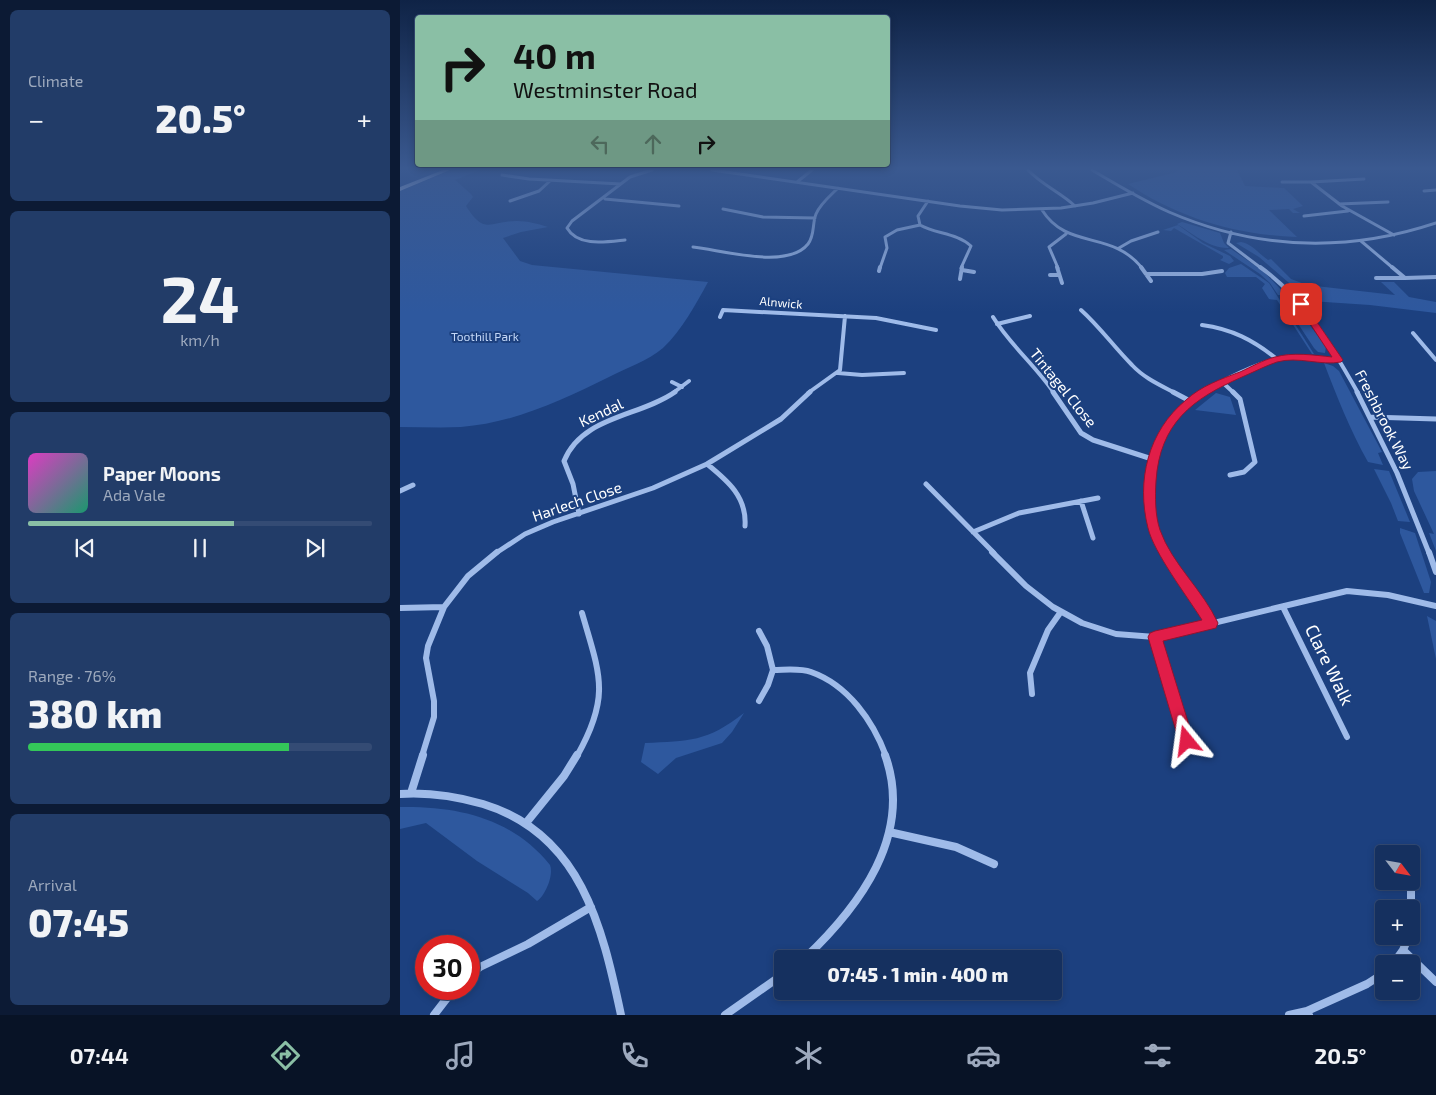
<!DOCTYPE html>
<html lang="en">
<head>
<meta charset="utf-8">
<style>
	:root { --surface:#15305f; --page:#223c68; --text:#f1f3f6; --muted:#9da9bd; --line:#344b74; --accent:#8abfa5 }
	body { margin:0; font-family:"Exo 2",sans-serif; background:var(--page); color:var(--text); height:100vh; display:flex; flex-direction:column; font-size:19px; white-space:nowrap }
	* { box-sizing:border-box; margin:0 }
	p { font-size:16px; color:var(--muted) }
	.icon { flex:none; width:28px; height:28px; fill:none; stroke:currentColor; stroke-width:2; stroke-linecap:round; stroke-linejoin:round }
	.map { position:relative; flex:1; overflow:hidden }
	.side { display:flex; flex-direction:column; gap:10px; padding:10px; background:#0c1a34; width:400px }
	.side>* { flex:none }
	.guide { position:absolute; left:15px; top:15px; width:475px; height:152px; border-radius:5px; box-shadow:0 2px 8px #0003,0 0 0 1px var(--line); background:#8abfa5; color:#111; overflow:hidden }
	.needle { width:32px; rotate:121deg }
	.fabs { position:absolute; left:975px; top:845px; display:grid; gap:10px }
	.fabs a { display:grid; place-items:center; width:45px; height:45px; border-radius:5px; background:var(--surface); box-shadow:0 2px 8px #0003,0 0 0 1px var(--line); font-size:25px }
	.speed { position:absolute; left:15px; top:935px; display:flex; gap:10px; font-size:25px; font-weight:700; text-align:center }
	.speed>* { display:grid; place-content:center; width:65px; height:65px; border-radius:50%; background:var(--surface); box-shadow:0 2px 8px #0003,0 0 0 1px var(--line); line-height:1 }
	.speed .limit { border:8px solid #d22; background:#fff; color:#111 }
	.pin { position:absolute; display:grid; place-items:center; width:42px; height:42px; color:#fff; margin:-21px; border-radius:10px; box-shadow:0 2px 8px #0006 }
	.me { position:absolute; width:55px; margin:-28px; rotate:344deg; stroke-linejoin:round; filter:drop-shadow(0 0 4px #0008) }
	.turn { display:flex; align-items:center; gap:18px; height:105px; padding:0 15px; font-size:22px }
	.turn .icon { width:65px; height:65px; stroke-width:2.5 }
	.turn b { display:block; font-size:35px; line-height:42px }
	.lanes { display:flex; align-items:center; height:48px; padding:0 15px; background:#0003; justify-content:center; gap:25px; direction:ltr }
	.lanes .off { opacity:.35 }
	.big { font-size:38px; font-weight:800; line-height:1.1 }
	.side .tile { flex:1; display:flex; flex-direction:column; justify-content:center; gap:8px; min-width:0; padding:0 18px; border-radius:8px; background:var(--page) }
	.side .dial { align-items:center; gap:0 }
	.dial b { font-size:65px; line-height:1 }
	.song { display:flex; align-items:center; gap:15px }
	.cover { width:60px; height:60px; border-radius:8px; background:linear-gradient(135deg,hsl(310 70% 55%),hsl(160 70% 35%)) }
	.played { height:5px; border-radius:2px; background:linear-gradient(90deg,var(--accent) 60%,var(--line) 60%) }
	.keys { display:flex; justify-content:space-around; direction:ltr }
	.heat { display:flex; justify-content:space-between; align-items:center; font-size:28px; direction:ltr }
	.charge { height:8px; border-radius:4px; background:linear-gradient(90deg,#34c759 76%,var(--line) 0) }
	.trip { position:absolute; left:374px; top:950px; width:288px; height:50px; border-radius:5px; background:var(--surface); box-shadow:0 2px 8px #0003,0 0 0 1px var(--line); font-weight:800; line-height:50px; text-align:center }
	.menu { display:flex; height:80px; justify-content:space-around; align-items:center; background:#081326; color:var(--muted) }
	.menu .icon { width:35px; height:35px }
	.menu .active { color:var(--accent) }
	.menu b { font-size:22px; color:var(--text) }
	main { display:flex; flex:1; min-height:0 }
	.map>svg:first-child { display:block }
</style>
</head>
<body>
<main>
<section class="side">
<div class="tile"><p>Climate</p>
<div class="heat"><a>−</a><b class="big">20.5°</b><a>+</a></div>
</div>
<div class="tile dial"><b>24</b><p>km/h</p></div>
<div class="tile">
<div class="song"><i class="cover"></i><div><b>Paper Moons</b><p>Ada Vale</p></div></div>
<div class="played"></div>
<div class="keys"><svg class="icon" aria-label="previous" viewBox="0 0 24 24"><path d="M18 5L8 12l10 7zM5 5v14"/></svg><svg class="icon" aria-label="pause" viewBox="0 0 24 24"><path d="M8 5v14M16 5v14"/></svg><svg class="icon" aria-label="next" viewBox="0 0 24 24"><path d="M6 5l10 7-10 7zM19 5v14"/></svg></div>
</div>
<div class="tile"><p>Range · 76%</p><b class="big">380 km</b><div class="charge"></div></div>
<div class="tile"><p>Arrival</p><b class="big">07:45</b></div>
</section>
<div class="map">
<svg width="1036" height="1015" viewBox="0 0 1036 1015">
	<rect width="100%" height="100%" fill="#1c407f"/>
	<!-- green -->
	<path fill="#2e589e" d="M52,170H80L55,180L71,194L73,197L66,206C85,236 90,221 117,221C127,221 139,224 148,227L121,232L103,238L120,261L132,265L308,282C296,304 282,330 263,348C248,361 226,368 209,377C162,400 114,423 61,427C41,428 20,427 0,427V191Z
		M778,170H837L845,186L884,188L903,206L893,209L900,213H893L889,209L869,210L897,237C836,235 779,218 728,184L777,172Z
		M782,222L820,233L824,243L829,248C810,249 792,233 777,224Z
		M778,225L803,243L830,256L834,261L829,264L820,260L823,258V256L774,228L771,231L763,230Z
		M841,242C852,244 858,253 868,260L871,259L891,279L907,285L995,295L981,282H994L1009,297L1036,302V313L970,305L910,301L859,257L836,243Z
		M831,249L863,271L886,295H878L870,283L860,274L824,250Z
		M841,264L869,283L914,354H912L877,300L869,299L862,288L865,284L856,277H827L825,273L829,268Z
		M889,297L926,347L925,353L918,352L914,348L881,298Z
		M924,363L933,366L939,371L982,452L978,453L983,465L968,462C950,430 937,397 924,363Z
		M816,393L830,397L836,415L795,410Z
		M974,469L989,471L1010,522L998,521L991,503Z
		M1036,471V551L1029,533L1034,534L1014,491L1012,479L1018,472Z
		M1000,528L1015,533L1031,582L1029,593H1024L1000,533Z
		M1027,616L1036,621V659Z
		M344,713L332,732L322,743L276,758L258,774L241,762L245,743C289,741 307,742 344,713Z
		M0,807C58,806 112,818 150,865C154,875 145,896 137,901L128,893L77,861L26,823L0,829Z"/>
	<g fill="none" stroke-linecap="round" stroke-linejoin="round">
		<!-- street-far4 -->
		<path stroke="#9fbbe9" stroke-width="3" d="M312,170L560,206L602,210L661,208L693,203L733,193
			M628,170C642,185 660,192 675,206
			M692,170C717,185 742,200 769,212C857,250 946,253 1036,223
			M102,175L129,179L221,184
			M397,182L412,170
			M882,182H911L942,206L994,235
			M911,182L964,179
			M1024,191L1036,190
			M205,199L279,206
			M110,201L139,191L151,180
			M528,201L518,216L520,225C536,234 557,233 571,246L561,268
			M939,204L988,202
			M323,209L363,217L415,218
			M642,210C668,251 711,229 742,268
			M904,216L948,211
			M831,232L828,243L861,268
			M225,240C206,242 178,247 167,228L172,221L230,177L252,170
			M961,241L993,268
			M293,247C322,250 387,270 408,244C415,235 412,224 416,214C420,204 430,196 438,188
			M719,248L731,241L758,232
			M480,268L487,248L485,237L497,230L520,225
			M658,268L649,247L666,234"/>
		<!-- street-far3 -->
		<path stroke="#9fbbe9" stroke-width="4" d="M657,267L662,283
			M741,267L751,281
			M860,267C904,298 932,347 958,393
			M992,267L1005,278L1036,277
			M562,270L574,272
			M479,271L480,267
			M746,274H802L822,271
			M650,275H659
			M976,278H1004
			M560,279L562,267
			M681,310C700,327 714,347 732,365C744,378 760,385 775,393
			M320,317L323,310L476,318L536,330
			M593,317C610,345 636,366 654,393
			M597,324L630,316
			M802,325C832,329 853,340 877,359
			M1013,333L1036,360
			M438,373L462,375L504,373
			M272,382L282,387
			M822,382L834,393
			M273,393L289,381
			M408,393L440,370L445,316
			M801,393C824,380 857,362 883,358C902,356 920,358 938,360"/>
		<!-- street-far2 -->
		<path stroke="#9fbbe9" stroke-width="5" d="M653,392L681,433L693,440L752,459
			M773,392L790,401
			M957,392L997,473L1029,553
			M970,417L1036,419
			M307,464C328,481 347,497 345,526
			M830,475L844,472L855,462L840,399L833,392
			M526,484L594,553
			M0,491L13,485
			M681,501L693,538
			M179,514L173,484L164,461C182,416 239,417 275,392
			M573,532L619,513L698,498
			M96,553L125,534L153,522L253,488L307,464L381,419L410,392
			M765,553C734,497 748,427 803,392"/>
		<!-- street-far1 -->
		<path stroke="#9fbbe9" stroke-width="6" d="M592,552L626,586L653,607L682,623L716,634L755,637L947,591L988,595L1036,606
			M764,552L812,623
			M1029,552L1036,572
			M883,607L947,737
			M0,608L44,607
			M359,631L367,646L373,670
			M755,637L787,741
			M632,694L630,673L648,630L660,613
			M359,701L368,685L373,670C385,670 400,668 411,672C448,685 473,721 486,756
			M22,756L34,717V701L26,658L28,646L44,607L68,576L97,552
			M177,756C211,696 200,675 182,613"/>
		<!-- street -->
		<path stroke="#9fbbe9" stroke-width="8" d="M11,793L23,755
			M0,794C29,792 55,796 83,804C181,834 202,926 221,1015
			M126,823L164,776L177,755
			M489,832L556,847L594,864
			M1011,891V909
			M1011,924V929
			M1003,950L1036,982
			M404,959C459,907 514,835 485,755
			M993,964L1003,950L1009,936
			M69,975L80,967L128,944L191,907
			M907,1011L967,984L984,973
			M34,1015L54,989
			M325,1015L382,975
			M889,1015L907,1011L909,1015"/>
		<!-- primary -->
		<path fill="#e2ebfe" fill-rule="evenodd" d="M43,170H50L0,191V187Z"/>
	</g>
	<!-- sky -->
	<linearGradient id="sky" x2="0" y2="1"><stop stop-color="#0f2346"/><stop offset="0.54" stop-color="#3a5990"/><stop offset="1" stop-color="#3a5990" stop-opacity="0"/></linearGradient>
	<rect width="1036" height="312" fill="url(#sky)"/>
	<!-- route -->
	<path fill="#e11d48" stroke="#92132f" d="M899,303H904L943,360L941,362C921,366 898,356 877,362C865,366 854,372 842,377C792,399 760,423 756,481C755,497 755,515 760,530C772,564 803,590 818,623L816,628L812,629L763,641L794,741L792,747L787,749L781,747L779,741L748,637L750,633L755,631L802,620C787,596 754,553 748,528C736,481 748,431 786,400C801,386 821,379 840,372C851,367 863,360 875,357C892,352 914,355 932,357L897,304Z"/>
	<g text-anchor="middle" stroke-width="4" stroke-linejoin="round" paint-order="stroke">
		<!-- far-street labels -->
		<g font-size="12" fill="#fff" stroke="#1c407f">
			<text transform="translate(381 303) rotate(5)" y="4">Alnwick</text>
		</g>
		<!-- far-park labels -->
		<g font-size="12" fill="#c3d7f7" stroke="#1c407f">
			<text x="85" y="341">Toothill Park</text>
		</g>
		<!-- street labels -->
		<g font-size="15" fill="#fff" stroke="#1c407f">
			<text transform="translate(663 388) rotate(51)" y="5">Tintagel Close</text>
			<text transform="translate(201 413) rotate(-25)" y="5">Kendal</text>
			<text transform="translate(984 420) rotate(63)" y="5">Freshbrook Way</text>
			<text transform="translate(177 502) rotate(-19)" y="5">Harlech Close</text>
		</g>
		<!-- near-street labels -->
		<g font-size="18" fill="#fff" stroke="#1c407f">
			<text transform="translate(929 665) rotate(64)" y="6">Clare Walk</text>
		</g>
	</g>
</svg>
<div class="fabs">
<a><svg class="needle" viewBox="-14 -14 28 28"><path d="M0-13l5 13h-10z" fill="#e53935"/><path d="M0 13l5-13h-10z" fill="#9da9bd"/></svg></a>
<a>+</a>
<a>−</a>
</div>
<div class="speed"><div class="limit">30</div></div>
<div class="pin" style="left:901px;top:304px;background:#d93025"><svg class="icon" aria-label="arrive" viewBox="0 0 24 24"><path d="M6 21V4h12l-3 4 3 4H6"/></svg></div>
<svg class="me" style="left:787px;top:741px" viewBox="-20 -20 40 40"><path d="M0-17L14 15 0 8-14 15z" fill="#e11d48" stroke="#fff" stroke-width="4"/></svg>
<div class="trip">07:45 · 1 min · 400 m</div>
<div class="guide">
<div class="turn"><svg class="icon" aria-label="right" viewBox="0 0 24 24"><path d="M7 20v-9h11M14 6l5 5-5 5"/></svg><div><b>40 m</b>Westminster Road</div></div>
<div class="lanes"><svg class="icon off" aria-label="left" viewBox="0 0 24 24"><path d="M17 20v-9H6M10 6l-5 5 5 5"/></svg><svg class="icon off" aria-label="ahead" viewBox="0 0 24 24"><path d="M12 20V5M6 11l6-6 6 6"/></svg><svg class="icon" aria-label="right" viewBox="0 0 24 24"><path d="M7 20v-9h11M14 6l5 5-5 5"/></svg></div>
</div>
</div>
</main>
<nav class="menu">
<b>07:44</b>
<svg class="icon active" aria-label="directions" viewBox="0 0 24 24"><path d="M12 3l9 9-9 9-9-9zM9 14v-3h6M13 9l2 2-2 2"/></svg>
<svg class="icon" aria-label="music" viewBox="0 0 24 24"><path d="M9 18V5l10-2v13"/><circle cx="6" cy="18" r="3"/><circle cx="16" cy="16" r="3"/></svg>
<svg class="icon" aria-label="phone" viewBox="0 0 24 24"><path d="M5 4h4l2 5-3 2q2 4 5 5l2-3 5 2v4C11 20 4 13 5 4z"/></svg>
<svg class="icon" aria-label="climate" viewBox="0 0 24 24"><path d="M12 3v18M4 7l16 10M4 17L20 7"/></svg>
<svg class="icon" aria-label="car" viewBox="0 0 24 24"><path d="M5 17H2v-5l4-1 3-4h7l3 4 3 1v5h-3M9 17h6M6 11h13"/><circle cx="7" cy="17" r="2"/><circle cx="17" cy="17" r="2"/></svg>
<svg class="icon" aria-label="filters" viewBox="0 0 24 24"><path d="M4 7h16M4 17h16"/><circle cx="9" cy="7" r="2"/><circle cx="15" cy="17" r="2"/></svg>
<b>20.5°</b>
</nav>
</body>
</html>
